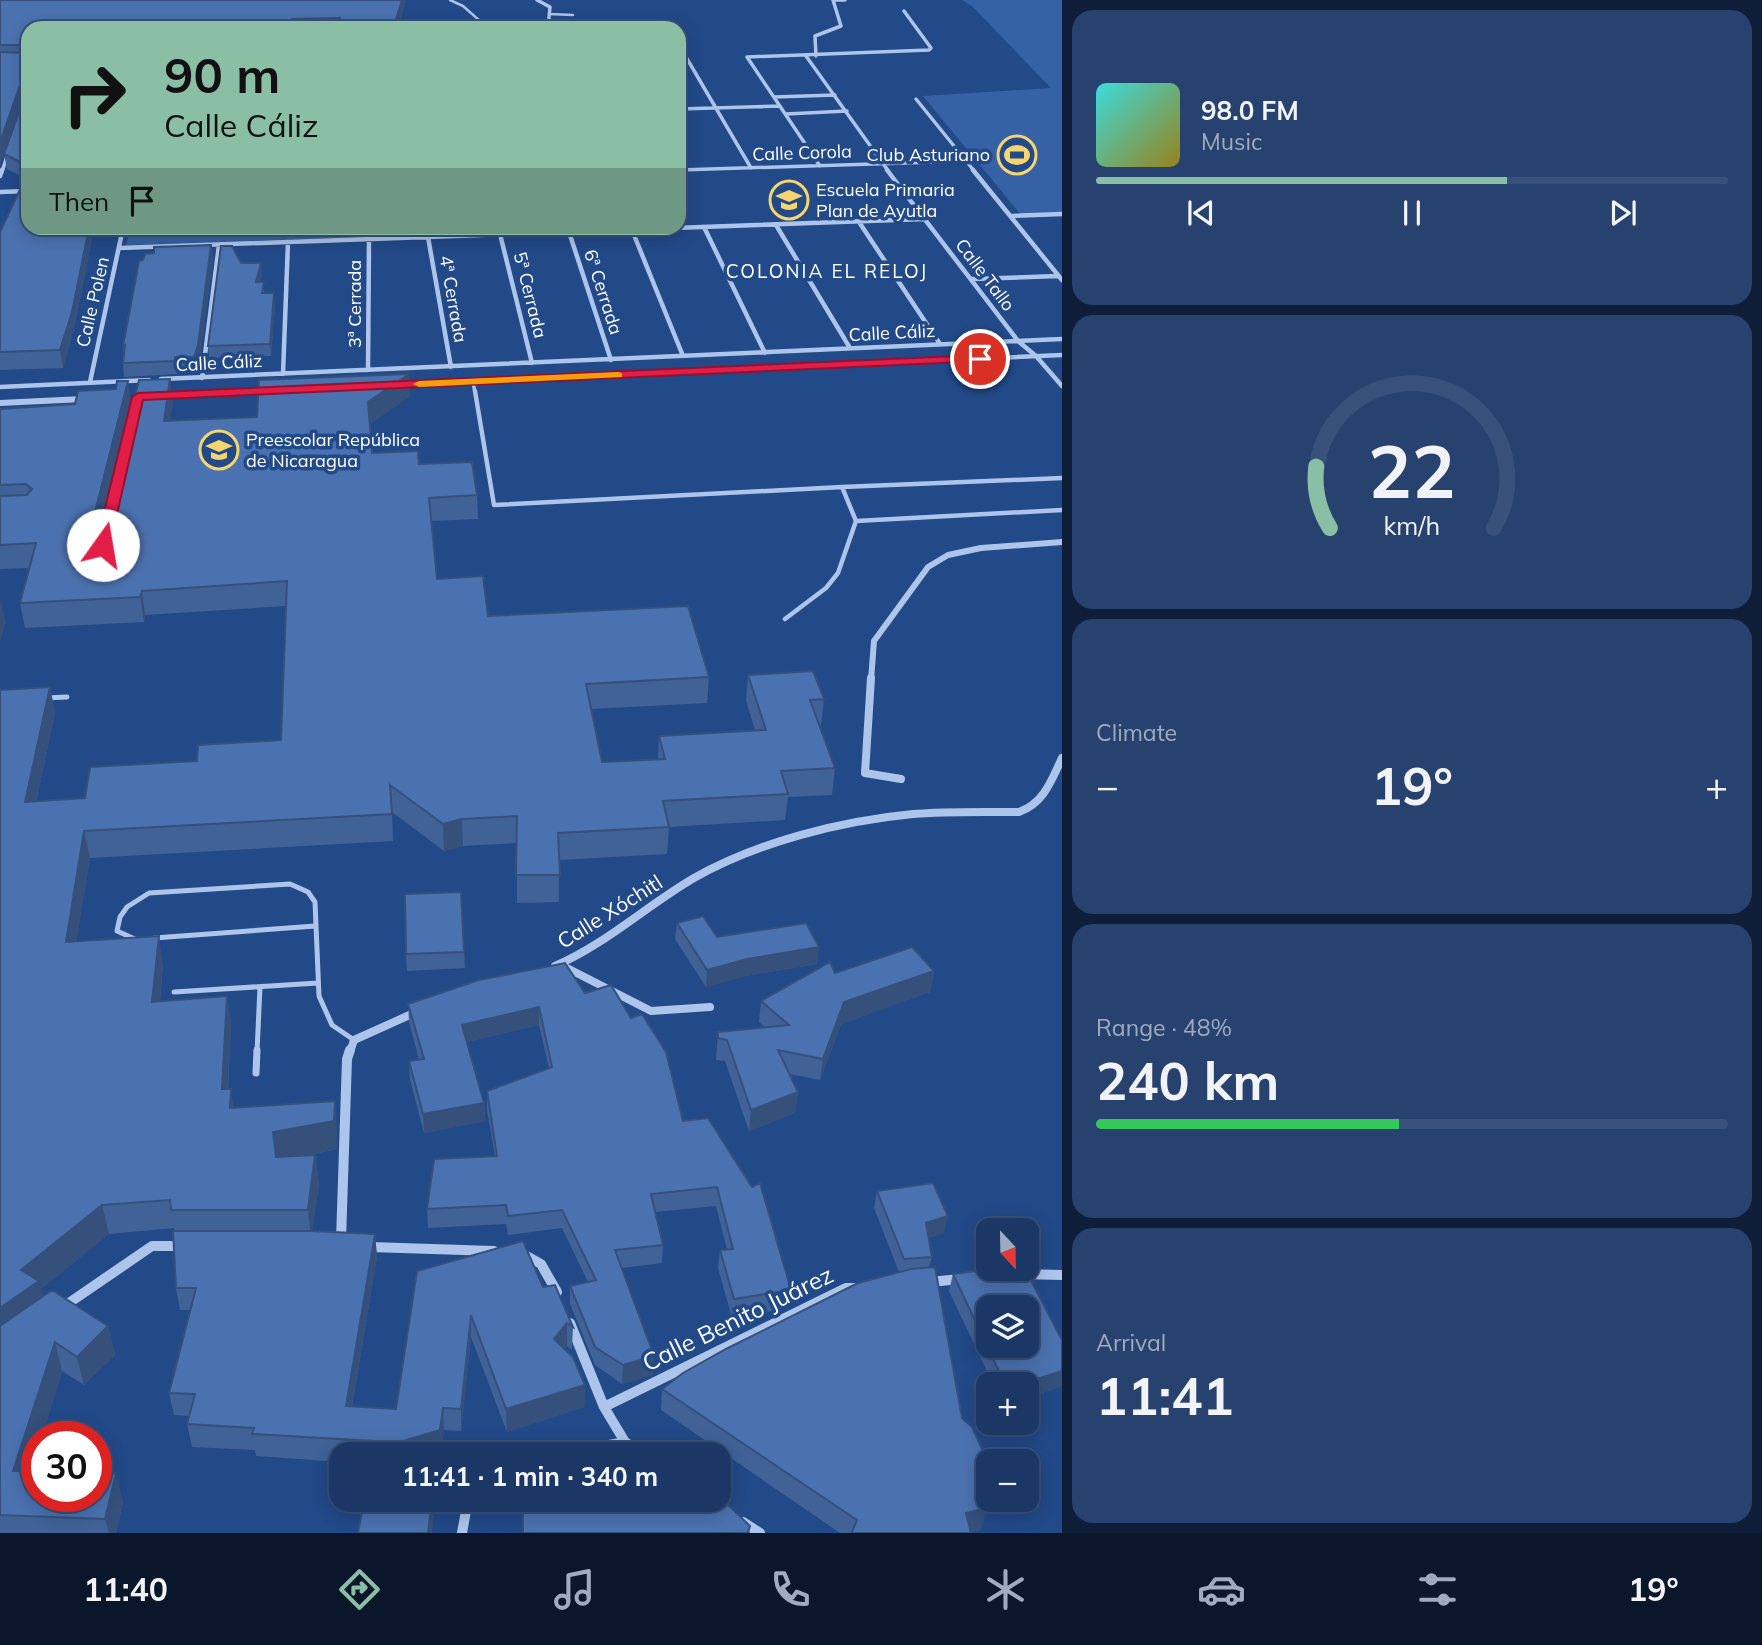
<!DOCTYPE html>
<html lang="en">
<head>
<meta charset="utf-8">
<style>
	:root { --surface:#1a3766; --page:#27426f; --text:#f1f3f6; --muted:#9facbf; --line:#38517a; --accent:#8abfa5 }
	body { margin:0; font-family:Mulish,sans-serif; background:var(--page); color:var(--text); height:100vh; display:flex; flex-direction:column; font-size:26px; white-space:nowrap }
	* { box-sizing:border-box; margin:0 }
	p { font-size:23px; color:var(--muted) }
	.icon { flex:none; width:38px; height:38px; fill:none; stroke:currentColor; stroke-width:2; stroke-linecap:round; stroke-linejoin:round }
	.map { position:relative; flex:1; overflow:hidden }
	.panel { display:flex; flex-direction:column; gap:10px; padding:10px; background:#0e1e38; width:700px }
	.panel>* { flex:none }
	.hud { position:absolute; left:21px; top:21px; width:665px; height:214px; border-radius:21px; box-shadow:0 4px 18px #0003,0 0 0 2px var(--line); background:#8abfa5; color:#111; overflow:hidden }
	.needle { width:46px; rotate:158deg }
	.controls { position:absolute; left:976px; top:1218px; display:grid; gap:14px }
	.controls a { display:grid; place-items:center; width:63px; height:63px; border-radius:14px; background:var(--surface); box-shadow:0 4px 18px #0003,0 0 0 2px var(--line); font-size:35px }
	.speed { position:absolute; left:21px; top:1421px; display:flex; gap:14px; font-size:35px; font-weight:700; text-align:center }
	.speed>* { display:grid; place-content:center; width:91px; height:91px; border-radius:50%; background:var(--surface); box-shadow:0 4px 18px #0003,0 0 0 2px var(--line); line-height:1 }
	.speed .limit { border:10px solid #d22; background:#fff; color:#111 }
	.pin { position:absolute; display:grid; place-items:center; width:60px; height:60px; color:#fff; margin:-30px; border:4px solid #fff; border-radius:50%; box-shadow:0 2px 7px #0007 }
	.me { position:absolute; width:77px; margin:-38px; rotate:13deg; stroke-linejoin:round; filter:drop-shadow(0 0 5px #0008) }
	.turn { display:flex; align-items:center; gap:24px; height:147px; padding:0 28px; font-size:32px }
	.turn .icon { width:91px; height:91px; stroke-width:2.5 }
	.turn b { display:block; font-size:49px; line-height:60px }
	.then { display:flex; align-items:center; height:66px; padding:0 28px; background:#0003; gap:14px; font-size:26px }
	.big { font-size:52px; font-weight:700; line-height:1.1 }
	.panel .tile { flex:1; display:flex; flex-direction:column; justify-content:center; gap:10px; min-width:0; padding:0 24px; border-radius:21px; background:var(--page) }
	.panel .dial { align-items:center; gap:0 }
	.dial svg { height:182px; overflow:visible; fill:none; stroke:var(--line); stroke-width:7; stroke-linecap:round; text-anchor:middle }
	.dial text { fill:var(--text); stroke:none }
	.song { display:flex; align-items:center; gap:21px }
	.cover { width:84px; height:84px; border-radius:10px; background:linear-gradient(135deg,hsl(180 70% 55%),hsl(50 70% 35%)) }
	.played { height:7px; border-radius:4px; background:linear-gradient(90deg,var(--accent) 65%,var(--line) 65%) }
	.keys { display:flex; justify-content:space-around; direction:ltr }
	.heat { display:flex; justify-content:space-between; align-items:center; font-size:38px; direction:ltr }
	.charge { height:10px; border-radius:5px; background:linear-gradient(90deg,#34c759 48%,var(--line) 0) }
	.trip { position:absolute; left:329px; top:1442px; width:402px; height:70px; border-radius:21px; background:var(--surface); box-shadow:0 4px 18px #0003,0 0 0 2px var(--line); font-weight:700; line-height:70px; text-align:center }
	.tabs { display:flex; height:112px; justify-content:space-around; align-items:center; background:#0a1629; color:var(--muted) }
	.tabs .icon { width:49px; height:49px }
	.tabs .current { color:var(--accent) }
	.tabs b { font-size:32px; color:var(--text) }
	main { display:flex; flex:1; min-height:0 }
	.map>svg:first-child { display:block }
</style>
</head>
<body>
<main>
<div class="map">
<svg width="1062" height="1533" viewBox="0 0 1062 1533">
	<rect width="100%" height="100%" fill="#224988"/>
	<!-- green -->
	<path fill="#3662a5" d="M962,0H1062V214L1021,215L923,96L1051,88L972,6Z
		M130,228H638L126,245Z"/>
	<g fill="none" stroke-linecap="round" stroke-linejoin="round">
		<!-- service-far4 -->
		<path stroke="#adc5ea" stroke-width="2.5" d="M450,0L463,6L488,28
			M549,14L573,15
			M413,22L414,28"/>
		<!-- service-far3 -->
		<path stroke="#adc5ea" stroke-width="3.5" d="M473,382L475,393"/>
		<!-- service-far2 -->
		<path stroke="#adc5ea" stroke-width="4.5" d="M475,391L494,505L842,487L856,521L1062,510
			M842,487L1062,478
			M785,619L826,588L838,573L856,521"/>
		<!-- service-far1 -->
		<path stroke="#adc5ea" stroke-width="5" d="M45,698L67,697
			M154,938L315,926
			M137,940L117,931L120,917L127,907L149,893L290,884L308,892L315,902L319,996L332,1025L354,1040
			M174,992L318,983
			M257,1052L260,987"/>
		<!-- service -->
		<path stroke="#adc5ea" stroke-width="7" d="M256,1073L257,1050"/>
		<!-- minor-far4 -->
		<path stroke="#adc5ea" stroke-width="3.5" d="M537,0L550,7L548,28
			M834,0H845
			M806,56L889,172
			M816,56L815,36L841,26L833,0
			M679,57H686L751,168
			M747,57L929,50L931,48L904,11
			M747,57L820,166
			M774,97L835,95
			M916,99L975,172
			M679,109L780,106
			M786,114L847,111
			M679,170L968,161
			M2,172L8,153"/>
		<!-- minor-far3 -->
		<path stroke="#adc5ea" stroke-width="4.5" d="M679,170H683
			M887,170L1018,341L1036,356L1062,386
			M973,170L1062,280
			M0,176L2,170
			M0,192L28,191
			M1011,216L1062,214
			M859,222L940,344
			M776,225L850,348
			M704,227L765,353
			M632,230L683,356
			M569,232L611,360
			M500,234L532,363
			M428,237L451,367
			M119,248L925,219
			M972,279L1058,276
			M368,370L369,239
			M283,374L288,242
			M202,378L219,245
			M161,379L1062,339
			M90,382L123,228
			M403,385L1062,355
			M0,387L149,380
			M216,393L265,391"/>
		<!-- minor-far2 -->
		<path stroke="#adc5ea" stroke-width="6" d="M165,395L259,391
			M0,403L83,399
			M871,680L874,641L928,567L948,555L981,548L1062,542"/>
		<!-- minor-far1 -->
		<path stroke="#adc5ea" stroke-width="8" d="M871,678L865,773L901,779
			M555,966C606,944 646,906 694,878C758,842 840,821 913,814C948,811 984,812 1019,812C1044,803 1051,781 1062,758
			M563,966L651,1011L710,1007
			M350,1052L354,1040L414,1013"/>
		<!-- minor -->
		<path stroke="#adc5ea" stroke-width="10" d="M341,1240L347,1059L350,1050
			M370,1247L494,1251
			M523,1254L541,1264L557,1292
			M1021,1274L1062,1275
			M930,1282L960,1279
			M63,1307L152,1246H183
			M570,1323L604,1407L625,1442L643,1454
			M604,1407L846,1288H855
			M561,1454L625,1442
			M743,1522L760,1533
			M462,1533L468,1500"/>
	</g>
	<!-- wall -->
	<path fill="#406297" d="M0,0H406L398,28H28V228H94L74,329L63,368L0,370V232L27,179L7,169L4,154L27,90H26L0,164Z
		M211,245L213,257L200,358L195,370H177V374L124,377L123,363L124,354L123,346L143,260L154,253Z
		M241,263L262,274L260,282L265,293H274L275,304L271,356L209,358L208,346Z
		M409,374L410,396L370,424L372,453L419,464L477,495L478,519L431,521L437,579L488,616L709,677L707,703L591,709L602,762L658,759L659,736L755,730L746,701L748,675L824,699L821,725L819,726L835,768L832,795L788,797L785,820L669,827L667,854L559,860V902L517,903V843L463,846L444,851L392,812L393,841L90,858L76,942L163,964L160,1001L227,996L231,1024L228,1089L233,1107L337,1129V1149L304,1156L315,1155L319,1184L312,1231L375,1234L377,1257L352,1407L396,1409L417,1271L543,1287L573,1327L572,1350L567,1346L564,1349L585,1385L584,1407L507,1432L471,1337L461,1431L444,1430L441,1452L438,1453V1454H341V1462L256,1456L255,1450L192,1447L187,1424L190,1416L174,1415L169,1393L190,1310H180L176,1288L174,1228L109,1234L41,1289L43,1297L108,1326L115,1355L84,1385L62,1371L42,1437H37V1452L31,1471L116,1474L123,1503L116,1533H0V690L50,687L55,713L36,802L85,798L197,761L281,740L286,606L145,615L144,622L25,628L20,603L29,568L0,569V409L131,403L96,550L98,547L173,401L170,421L257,417Z
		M461,892L465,968L407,971L406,954Z
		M677,923L717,937L819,947L817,964L745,976L706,987L675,939Z
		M934,971L930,992L841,1024L820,1080L790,1074L798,1092L795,1113L749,1131L725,1061L716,1060L718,1032L765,1027L759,1022L761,1001L835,973Z
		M585,993L683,1121L791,1290L788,1308L732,1318L718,1268L720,1250L727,1249L716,1206L655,1212L663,1245L662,1263L621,1268L653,1375L622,1384L595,1365L570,1304V1286L588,1282L562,1228L508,1235L506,1224L428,1228L427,1209L495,1156L487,1110V1091L549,1068L539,1025L467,1042L484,1103L485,1121L424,1133L410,1080L409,1061L419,1060L409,1022L408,1004Z
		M877,1191L944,1233L928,1238L932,1257L929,1267L981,1530L971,1532V1533H840L661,1410L662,1389L899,1272L874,1208Z
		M953,1274L1062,1340V1386L1027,1398V1384H993L949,1291Z"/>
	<!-- shaded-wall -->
	<path fill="#34507b" d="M402,0H406L398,28H395V23Z
		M23,77L26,90L0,164V142Z
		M89,228H94L74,329L63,368L60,350Z
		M211,245L213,257L200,358L195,370L194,357Z
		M261,263L262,274L257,293L256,282Z
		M274,293L275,304L271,356L270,344Z
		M409,374L410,396L370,424L368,402Z
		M170,379L173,401L167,444L164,421Z
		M128,381L131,403L91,569L87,544Z
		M142,591L145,615L144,622L140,597Z
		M0,597L6,622L0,642Z
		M50,687L55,713L30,829L25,802Z
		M462,819L463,846L444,851L443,824Z
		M84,831L90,858L72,970L66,942Z
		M159,936L163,964L157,1030L152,1002Z
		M819,947L817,964L745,976L706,987L707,970L747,959Z
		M934,971L930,992L841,1024L820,1080L823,1059L844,1002Z
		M227,996L231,1024L226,1118L222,1089Z
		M539,1007V1025L462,1043V1025Z
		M231,1089L235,1117L230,1108Z
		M798,1092L795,1113L749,1131L751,1110Z
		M335,1101L337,1129V1149L277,1161L273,1132Z
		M484,1103L485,1121L424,1133L423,1114Z
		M315,1155L319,1184L311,1239L308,1210Z
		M102,1205L109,1234L41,1289L46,1310L0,1342V1308L21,1270Z
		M948,1216L944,1233L922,1240L926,1223Z
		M375,1234L377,1257L348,1429L346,1406Z
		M471,1315V1337L461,1431V1409Z
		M567,1323V1346L554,1362V1339Z
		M108,1326L115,1355L84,1385L77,1357Z
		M55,1342L62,1371L42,1437H37V1452L22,1499L13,1471Z
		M654,1356L653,1375L622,1384L623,1365Z
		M1062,1371V1386L1027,1398V1384H1021Z
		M585,1385L584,1407L507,1432L506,1409Z
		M443,1408L444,1430L441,1452L438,1453V1454L377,1449Z
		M116,1474L123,1503L116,1533H109L105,1519Z
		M432,1500H435L432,1533H428Z
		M987,1508L981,1530L967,1533L966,1513Z"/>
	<!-- building -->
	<path fill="#4b72b0" stroke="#34507b" stroke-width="2" fill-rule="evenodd" d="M0,0H402L395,23V28H339L340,18L292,19L289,28H28V46L26,45H0Z
		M28,51V77H23L0,142V52L26,53Z
		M28,87V166L4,154Z
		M28,178V228H89L72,312L60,350L0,352V232L24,181Z
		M211,245L198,345L194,357H175V361L123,363L125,345L123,346L139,261L143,260L145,254L154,253V247Z
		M221,246H232L241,263H261L256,282H264L262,293H274L270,344L208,346Z
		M409,374L368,402L372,453L418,451L419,464L472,462L477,495L429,498L437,579L483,576L488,616L688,606L709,677L586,684L602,762L665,759L659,736L766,730L748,675L813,671L824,699L810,700L835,768L781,771L788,794L663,801L669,827L558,833L560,875H516L517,816L462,819L443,824L390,785L392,814L84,831L66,942L159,936L152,1002L227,996L222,1089H231L230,1108L335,1101L334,1121L273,1132L276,1157L315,1155L308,1210H171L170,1200L102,1205L21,1270L39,1281L0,1308V690L50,687L25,802L85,798L90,767L197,761L198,745L281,740L287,581L142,591L140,597L20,603L36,543L0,545V496L27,495L32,489L26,484L0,485V409L75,404L78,391L116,389L117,381H128L87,544L89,550L95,551L98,547L139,380L170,379L164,421L257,417L259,380Z
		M461,892L464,952L406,954L405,894Z
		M703,916L717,937L806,923L819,947L747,959L707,970L677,923Z
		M912,947L934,971L844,1002L823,1059L778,1050L798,1092L751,1110L727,1040L718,1038V1032L789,1025L761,1001L830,962L835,973Z
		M565,963L585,993L611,985L631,1018L642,1014L666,1052L683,1121L708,1118L752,1187L760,1183L791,1290L734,1299L720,1250L733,1249L717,1187L651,1194L663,1245L615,1250L654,1356L623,1365L595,1347L570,1286L596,1280L562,1210L508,1216L506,1205L427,1209L434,1159L497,1156L487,1091L552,1067L539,1007L462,1025L484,1103L423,1114L409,1061L424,1059L408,1004L479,980Z
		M933,1183L948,1216L926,1223L932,1257L904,1259L877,1191Z
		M173,1231H311L375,1234L346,1406L396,1409L417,1271L523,1241L543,1287L555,1285L573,1327L567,1323L554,1339L573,1357L585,1385L506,1409L471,1315L461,1409L443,1408L440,1430L377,1449H438L437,1454H371L373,1441L252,1434L254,1428L187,1424L195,1394L169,1393L196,1288H176Z
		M935,1267L962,1418L972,1427L989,1464L987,1508L966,1513L971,1533H853L852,1532L857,1520L662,1389L683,1373L726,1349L858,1283L911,1269Z
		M991,1269H1025L1062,1340V1371L1021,1384H1005L953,1274ZM989,1307H1027V1346H989Z
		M52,1290L108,1326L77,1357L55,1342L13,1471H37V1496H96V1474H116L105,1519L0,1515V1326Z
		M639,1449L653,1454H523V1450Z
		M719,1496L750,1526L748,1533H523V1500H719Z
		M364,1500H432L428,1533H358Z"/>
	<!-- route -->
	<path fill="#e11d48" stroke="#92132f" stroke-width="2" d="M980,355L985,359L984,361L143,400L110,545L103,549L96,545L132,397L138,393Z"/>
	<!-- slow -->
	<path fill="#f59e0b" d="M618,372L622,373V377L419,387L413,384L419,381Z"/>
	<!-- icons -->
	<defs>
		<symbol id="stadium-ring" viewBox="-11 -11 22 22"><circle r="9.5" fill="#224988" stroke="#f6d56f" stroke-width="1.5"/><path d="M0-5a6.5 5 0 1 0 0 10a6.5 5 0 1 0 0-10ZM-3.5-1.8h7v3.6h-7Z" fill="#f6d56f"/></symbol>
		<symbol id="school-ring" viewBox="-11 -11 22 22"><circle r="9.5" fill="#224988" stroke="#f6d56f" stroke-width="1.5"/><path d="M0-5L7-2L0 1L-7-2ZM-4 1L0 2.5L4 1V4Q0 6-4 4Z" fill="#f6d56f"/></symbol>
	</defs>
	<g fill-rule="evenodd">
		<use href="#stadium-ring" x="995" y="133" width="44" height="44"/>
		<use href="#school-ring" x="767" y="178" width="44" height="44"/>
		<use href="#school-ring" x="197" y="428" width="44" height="44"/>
	</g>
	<g text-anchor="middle" stroke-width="7" stroke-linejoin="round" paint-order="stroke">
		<!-- far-street labels -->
		<g font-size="18" fill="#fff" stroke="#224988">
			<text transform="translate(802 153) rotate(-2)" y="6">Calle Corola</text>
			<text transform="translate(985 275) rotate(53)" y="6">Calle Tallo</text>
			<text transform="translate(603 292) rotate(72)" y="6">6ª Cerrada</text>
			<text transform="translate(530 295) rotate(76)" y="6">5ª Cerrada</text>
			<text transform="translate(453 299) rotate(80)" y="6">4ª Cerrada</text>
			<text transform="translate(93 302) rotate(-77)" y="6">Calle Polen</text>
			<text transform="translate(355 304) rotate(-90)" y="6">3ª Cerrada</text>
			<text transform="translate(892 333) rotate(-3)" y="6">Calle Cáliz</text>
			<text transform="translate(219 363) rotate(-3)" y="6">Calle Cáliz</text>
		</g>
		<!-- far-poi labels -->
		<g font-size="18" fill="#fff" stroke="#224988" text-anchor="start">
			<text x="990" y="161" text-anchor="end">Club Asturiano</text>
			<text x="816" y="196">Escuela Primaria<tspan x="816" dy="21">Plan de Ayutla</tspan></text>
			<text x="246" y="446">Preescolar República<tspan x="246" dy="21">de Nicaragua</tspan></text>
		</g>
		<!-- far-neighbourhood labels -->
		<g font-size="19" letter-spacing="2" fill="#fff" stroke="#224988">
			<text x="827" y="278">COLONIA EL RELOJ</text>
		</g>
		<!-- street labels -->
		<g font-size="21" fill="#fff" stroke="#224988">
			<text transform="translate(610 912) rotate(-32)" y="7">Calle Xóchitl</text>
		</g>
		<!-- near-street labels -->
		<g font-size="24" fill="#fff" stroke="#224988">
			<text transform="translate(738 1319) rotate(-26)" y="8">Calle Benito Juárez</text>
		</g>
	</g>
</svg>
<div class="controls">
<a><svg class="needle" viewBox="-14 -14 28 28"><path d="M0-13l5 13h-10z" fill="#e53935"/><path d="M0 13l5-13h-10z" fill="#9facbf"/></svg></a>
<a><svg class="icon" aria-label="layers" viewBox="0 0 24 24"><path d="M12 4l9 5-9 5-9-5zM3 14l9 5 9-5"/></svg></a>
<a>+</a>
<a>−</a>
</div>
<div class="speed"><div class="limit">30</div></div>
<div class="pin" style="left:980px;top:359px;background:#d93025"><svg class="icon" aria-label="arrive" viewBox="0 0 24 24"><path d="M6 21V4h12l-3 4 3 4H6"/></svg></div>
<svg class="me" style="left:103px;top:545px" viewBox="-20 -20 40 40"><circle r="19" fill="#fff"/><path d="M0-13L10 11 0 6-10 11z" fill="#e11d48"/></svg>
<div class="trip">11:41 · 1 min · 340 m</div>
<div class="hud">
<div class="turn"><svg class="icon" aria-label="right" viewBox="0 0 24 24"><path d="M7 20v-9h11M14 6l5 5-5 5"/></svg><div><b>90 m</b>Calle Cáliz</div></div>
<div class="then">Then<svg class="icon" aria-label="arrive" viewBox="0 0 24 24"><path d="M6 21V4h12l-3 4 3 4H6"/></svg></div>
</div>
</div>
<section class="panel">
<div class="tile">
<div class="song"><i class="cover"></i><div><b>98.0 FM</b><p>Music</p></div></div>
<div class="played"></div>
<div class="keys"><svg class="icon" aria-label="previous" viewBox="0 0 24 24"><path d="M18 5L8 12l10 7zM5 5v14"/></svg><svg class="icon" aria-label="pause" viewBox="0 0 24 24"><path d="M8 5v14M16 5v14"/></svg><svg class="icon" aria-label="next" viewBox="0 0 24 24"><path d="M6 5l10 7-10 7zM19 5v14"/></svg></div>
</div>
<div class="tile dial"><svg viewBox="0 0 100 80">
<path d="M14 69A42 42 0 1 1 86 69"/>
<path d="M14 69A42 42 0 0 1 8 42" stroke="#8abfa5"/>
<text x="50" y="56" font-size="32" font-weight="700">22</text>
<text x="50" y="72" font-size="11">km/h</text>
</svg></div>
<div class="tile"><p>Climate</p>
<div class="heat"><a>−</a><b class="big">19°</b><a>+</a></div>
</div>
<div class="tile"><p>Range · 48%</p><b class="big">240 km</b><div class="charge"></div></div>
<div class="tile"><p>Arrival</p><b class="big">11:41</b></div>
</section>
</main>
<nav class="tabs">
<b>11:40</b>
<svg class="icon current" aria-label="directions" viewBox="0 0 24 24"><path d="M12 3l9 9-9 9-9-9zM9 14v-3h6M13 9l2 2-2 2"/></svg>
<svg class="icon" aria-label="music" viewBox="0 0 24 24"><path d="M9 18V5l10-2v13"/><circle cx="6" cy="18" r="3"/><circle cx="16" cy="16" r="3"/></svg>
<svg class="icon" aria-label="phone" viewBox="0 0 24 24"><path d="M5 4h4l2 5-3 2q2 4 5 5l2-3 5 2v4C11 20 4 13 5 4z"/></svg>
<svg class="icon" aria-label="climate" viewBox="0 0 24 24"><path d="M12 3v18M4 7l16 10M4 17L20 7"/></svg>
<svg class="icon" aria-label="car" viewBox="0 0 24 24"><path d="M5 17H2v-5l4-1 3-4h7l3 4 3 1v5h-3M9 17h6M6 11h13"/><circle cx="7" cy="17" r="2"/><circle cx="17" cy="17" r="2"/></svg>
<svg class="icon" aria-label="filters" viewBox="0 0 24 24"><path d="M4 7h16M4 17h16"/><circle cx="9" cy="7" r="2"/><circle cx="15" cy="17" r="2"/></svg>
<b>19°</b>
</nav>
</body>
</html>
